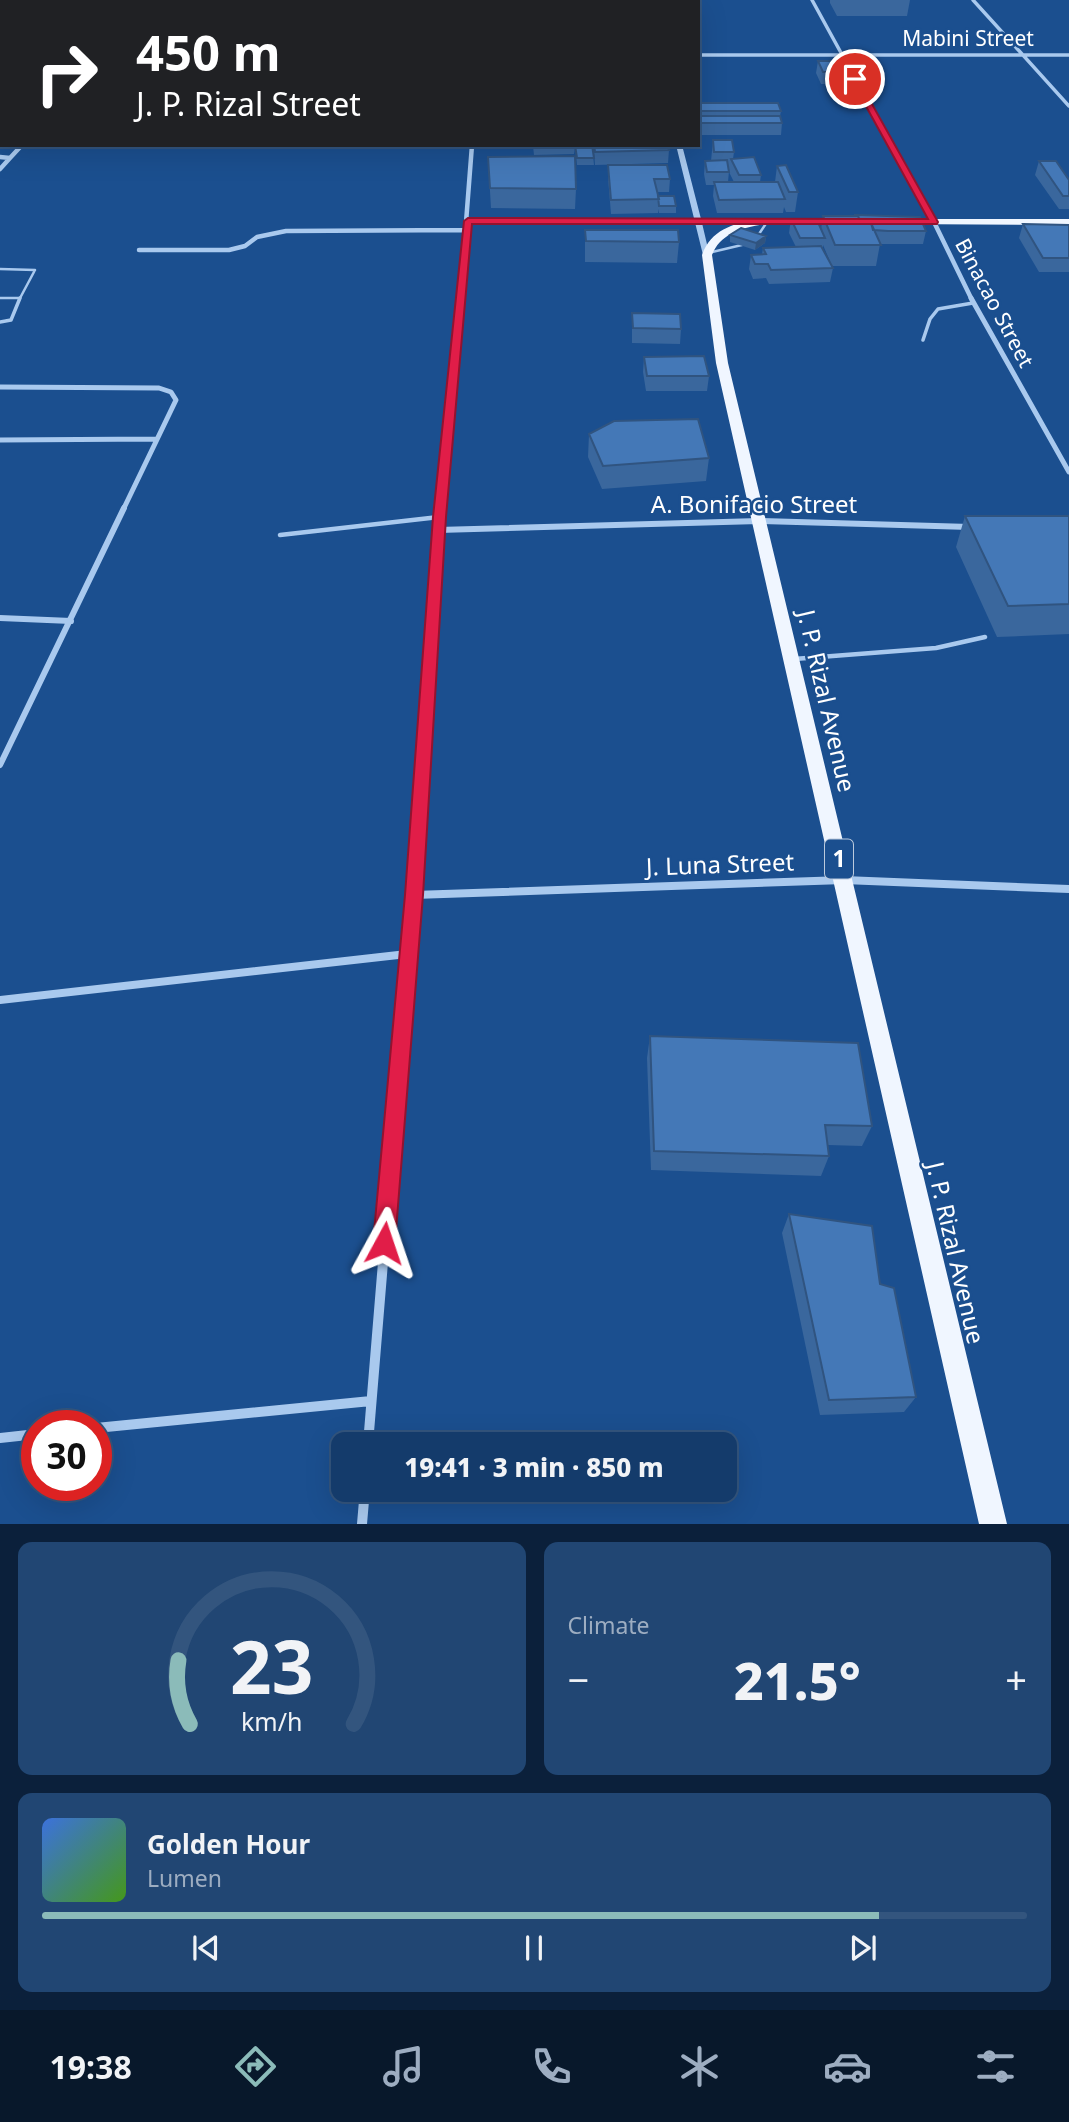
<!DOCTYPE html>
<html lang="en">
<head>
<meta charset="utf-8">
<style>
	:root { --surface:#143b6b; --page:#214673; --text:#f1f3f6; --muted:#9dadc1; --line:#33557e; --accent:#8bbbb9 }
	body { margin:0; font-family:"Noto Sans",sans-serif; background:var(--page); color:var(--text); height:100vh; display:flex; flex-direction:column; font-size:26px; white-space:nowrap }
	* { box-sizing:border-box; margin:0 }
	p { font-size:23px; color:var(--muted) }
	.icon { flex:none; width:38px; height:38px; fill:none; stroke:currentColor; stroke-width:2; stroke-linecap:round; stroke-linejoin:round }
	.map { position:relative; height:1524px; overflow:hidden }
	.panel { display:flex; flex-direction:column; gap:18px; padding:18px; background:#0b203b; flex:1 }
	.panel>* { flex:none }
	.top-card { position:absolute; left:0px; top:0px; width:700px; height:147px; box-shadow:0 7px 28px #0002,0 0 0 2px var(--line); background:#202124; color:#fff; overflow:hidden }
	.speed { position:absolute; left:21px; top:1410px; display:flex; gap:14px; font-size:35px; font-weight:700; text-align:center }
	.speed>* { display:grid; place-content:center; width:91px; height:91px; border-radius:50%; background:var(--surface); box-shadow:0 7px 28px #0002,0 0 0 2px var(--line); line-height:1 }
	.speed .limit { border:10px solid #d22; background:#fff; color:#111 }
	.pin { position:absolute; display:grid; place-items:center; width:60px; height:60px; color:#fff; margin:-30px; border:4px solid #fff; border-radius:50%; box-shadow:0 2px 7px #0007 }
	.me { position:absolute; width:77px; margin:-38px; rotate:5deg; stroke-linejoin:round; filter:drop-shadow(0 0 5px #0008) }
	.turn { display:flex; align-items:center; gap:24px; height:147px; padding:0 21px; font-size:32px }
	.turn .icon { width:91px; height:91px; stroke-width:2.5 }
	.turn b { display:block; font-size:49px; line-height:60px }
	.big { font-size:52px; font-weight:800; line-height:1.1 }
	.panel .widget { flex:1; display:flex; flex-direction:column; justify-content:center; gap:10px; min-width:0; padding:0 24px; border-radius:14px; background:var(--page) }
	.panel .dial { align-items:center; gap:0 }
	.dial svg { height:182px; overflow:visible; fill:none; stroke:var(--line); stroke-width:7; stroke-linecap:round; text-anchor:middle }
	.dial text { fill:var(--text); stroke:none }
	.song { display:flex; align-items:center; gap:21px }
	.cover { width:84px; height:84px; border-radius:10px; background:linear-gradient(135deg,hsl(220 70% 55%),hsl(100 70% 35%)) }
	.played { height:7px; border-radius:4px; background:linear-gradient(90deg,var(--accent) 85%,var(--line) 85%) }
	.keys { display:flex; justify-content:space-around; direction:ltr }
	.heat { display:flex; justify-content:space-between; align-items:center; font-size:38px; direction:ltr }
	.panel .tiles { flex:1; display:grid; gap:18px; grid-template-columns:1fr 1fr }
	.widget:last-child { grid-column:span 2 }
	.trip { position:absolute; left:331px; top:1432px; width:406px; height:70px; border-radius:14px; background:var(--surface); box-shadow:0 7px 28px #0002,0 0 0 2px var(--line); font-weight:800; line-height:70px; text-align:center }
	.tabs { display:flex; height:112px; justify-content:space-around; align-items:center; background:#08182b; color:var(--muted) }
	.tabs .icon { width:49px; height:49px }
	.tabs .selected { color:var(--accent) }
	.tabs b { font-size:32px; color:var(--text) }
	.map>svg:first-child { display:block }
</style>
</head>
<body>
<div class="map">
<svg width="1069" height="1524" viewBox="0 0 1069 1524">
	<rect width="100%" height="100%" fill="#1b4f8f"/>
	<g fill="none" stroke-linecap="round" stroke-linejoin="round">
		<!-- stream -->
		<path stroke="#9cc4f0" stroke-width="3.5" d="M165,2L169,0"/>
		<!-- service-far2 -->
		<path stroke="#a9c9ee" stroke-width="2.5" d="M757,237L767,222
			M708,253L746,244
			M0,269L35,270
			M0,298H20
			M19,300L35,270"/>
		<!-- service-far1 -->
		<path stroke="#a9c9ee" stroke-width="3.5" d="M0,322L11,320L20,298
			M923,340L930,319L938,309L973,303"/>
		<!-- service -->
		<path stroke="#a9c9ee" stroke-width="4.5" d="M280,535L439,517
			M794,659L936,648L985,637"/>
		<!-- minor-far5 -->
		<path stroke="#a9c9ee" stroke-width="3.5" d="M812,0L885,133
			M973,0L1069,106
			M23,2L50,0
			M321,2L323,0
			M698,55H1069"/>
		<!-- minor-far4 -->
		<path stroke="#a9c9ee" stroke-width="4.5" d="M884,132L934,222L972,300
			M0,157L10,158L0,169
			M10,158L22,145
			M468,221H698
			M139,250H229L245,246L257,237L286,231L467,230
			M460,300L472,145"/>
		<!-- minor-far3 -->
		<path stroke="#a9c9ee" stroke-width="5" d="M971,298L1069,472
			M0,387L159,388L171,392L176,400L123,510
			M0,440L157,439
			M440,510L460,298"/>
		<!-- minor-far2 -->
		<path stroke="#a9c9ee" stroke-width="6" d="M438,530L759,521L970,527
			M0,618L71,621
			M0,765L124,508
			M422,774L440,508"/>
		<!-- minor-far1 -->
		<path stroke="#a9c9ee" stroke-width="8" d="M414,895L844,880L1069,889
			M0,1000L407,954
			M396,1106L422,772"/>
		<!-- minor -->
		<path stroke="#a9c9ee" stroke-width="10" d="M96,1428L371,1401
			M0,1438L37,1434
			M368,1444L396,1105
			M362,1524L365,1489"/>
		<!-- tertiary -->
		<path fill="#a9c9ee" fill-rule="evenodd" d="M644,0H648L649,2H644Z
			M2,62V66L0,67V63Z
			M676,145H682L701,219L757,220L761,222L757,224L702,223L710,257L703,255Z"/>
		<!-- primary -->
		<path fill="#f0f6ff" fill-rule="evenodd" d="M757,219H845L850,222L845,225C808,225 728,212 712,255L728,363L1007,1524H979L716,363L702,255C711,230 732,224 757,219Z
			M901,219H1069V225L897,224L896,222Z"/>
	</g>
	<!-- wall -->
	<path fill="#3a679d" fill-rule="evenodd" d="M830,0H910L907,16H837L830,3Z
		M818,61L842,72L840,84H821L816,73Z
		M698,103L781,111L780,116L782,123L781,135H698Z
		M713,140L734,152L733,159L761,175L760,182H775L777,166L798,192L795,212H786L784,207L783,213H717L713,196L714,185H706L704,174L705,161H711ZM729,171V172L734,182H728Z
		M490,145H592L594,165H577L575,148L574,154L534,155L533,146L490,147Z
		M592,145H667L669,150L668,163L595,165L594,152H593Z
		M488,157L576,189L575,209L491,208Z
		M1039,161L1069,180V209H1059L1035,175Z
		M608,165L670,179L669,192H657L658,196L676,206V213H659L658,209V213L611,214L608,178Z
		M823,216L926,231L923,244H880L876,266H832L823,245V249L833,268L830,282L769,284L766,278L753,279L749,269L751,255L762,254L763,248L796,247L789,233L791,219L821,229Z
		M1023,224L1069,225V272H1039L1019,238Z
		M585,230L679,242L677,263L585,262Z
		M730,235L766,236L765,243L755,250L730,242Z
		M632,313L681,329L680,344L632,343Z
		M644,357L709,376L707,391H646L643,372Z
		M589,434L709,458L706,481L602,489L588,457Z
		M965,516H1069V634L997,637L956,547Z
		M650,1036L872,1126L862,1146L828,1145L829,1156L821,1176L651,1170L647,1058Z
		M789,1214L880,1284L916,1397L904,1412L820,1415L782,1233Z"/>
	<!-- shaded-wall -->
	<path fill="#305480" d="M766,236L765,243L755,250L756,243Z"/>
	<!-- building -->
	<path fill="#4478b7" stroke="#305480" stroke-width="2" d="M53,0L64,1L50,2Z
		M66,0H85L82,2H62Z
		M818,61H836L842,72H823Z
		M698,103H778L781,111H698Z
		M698,116H780L782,123H698Z
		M713,140H732L734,152H714Z
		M575,145H592L594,158H577Z
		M594,145H667L669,150L595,152Z
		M575,156L576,189L490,188L488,157Z
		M754,157L761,175H739L731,159Z
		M727,160L729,172H707L705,161Z
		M1039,161H1056L1069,180V196H1063Z
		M608,165H667L670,179H654L659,199L611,200Z
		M786,165L798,192H789L777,166Z
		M714,182H778L785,199L719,200Z
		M658,196H674L676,206H659Z
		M854,215L920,217L926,231H888L873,230L871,223H861L858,216Z
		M823,216H858L861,223H871L881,245H835Z
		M791,219L817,220L825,238H800Z
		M1023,224L1069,225V258H1043Z
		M741,228L766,236L756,243L730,235Z
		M585,230H678L679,242L586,241Z
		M821,246L833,268L771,270L768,264H755L751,255L766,254L763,248Z
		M632,313L680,314L681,329L633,328Z
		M704,356L709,376H647L644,357Z
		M698,419L709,458L603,466L589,434L614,421Z
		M965,516H1069V604L1008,606Z
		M650,1036L858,1043L872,1126L825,1125L829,1156L654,1151Z
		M789,1214L872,1226L880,1284L894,1288L916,1397L829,1400Z"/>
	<!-- route -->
	<path fill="#e11d48" stroke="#92132f" stroke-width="2" d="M855,76L858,79L938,222L937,224H472L446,517L423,895L395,1243L392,1251L384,1254L376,1251L373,1243L405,895L433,517L464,221L468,218L928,219L851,79Z"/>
	<g text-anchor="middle" stroke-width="5" stroke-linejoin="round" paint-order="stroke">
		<!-- far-street labels -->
		<g font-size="21" fill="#fff" stroke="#1b4f8f">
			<text x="968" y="46">Mabini Street</text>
			<text transform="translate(994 303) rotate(62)" y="7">Binacao Street</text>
		</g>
		<!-- shield labels -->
		<rect fill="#1b4f8f" stroke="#bbcadd" stroke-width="2" x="825" y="839.5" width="28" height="39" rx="5"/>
		<g font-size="23" font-weight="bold" fill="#fff">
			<text x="839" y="867">1</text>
		</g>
		<!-- street labels -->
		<g font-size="24" fill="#fff" stroke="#1b4f8f">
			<text x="754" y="513">A. Bonifacio Street</text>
			<text transform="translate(826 701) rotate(77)" y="8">J. P. Rizal Avenue</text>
			<text transform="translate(720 865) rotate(-2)" y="8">J. Luna Street</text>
			<text transform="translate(955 1253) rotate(77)" y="8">J. P. Rizal Avenue</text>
		</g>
	</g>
</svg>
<div class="speed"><div class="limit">30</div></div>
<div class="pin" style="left:855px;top:79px;background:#d93025"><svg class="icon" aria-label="arrive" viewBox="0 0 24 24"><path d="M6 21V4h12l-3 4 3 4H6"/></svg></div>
<svg class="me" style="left:384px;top:1243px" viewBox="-20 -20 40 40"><path d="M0-17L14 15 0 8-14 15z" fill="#e11d48" stroke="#fff" stroke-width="4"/></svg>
<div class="trip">19:41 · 3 min · 850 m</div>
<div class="top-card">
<div class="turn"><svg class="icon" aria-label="right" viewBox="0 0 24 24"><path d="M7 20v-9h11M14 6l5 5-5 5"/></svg><div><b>450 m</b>J. P. Rizal Street</div></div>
</div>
</div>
<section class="panel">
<div class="tiles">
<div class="widget dial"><svg viewBox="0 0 100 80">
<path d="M14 69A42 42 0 1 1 86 69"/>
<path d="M14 69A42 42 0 0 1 9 41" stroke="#8bbbb9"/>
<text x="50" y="56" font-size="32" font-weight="700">23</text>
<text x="50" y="72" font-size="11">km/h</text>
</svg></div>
<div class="widget"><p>Climate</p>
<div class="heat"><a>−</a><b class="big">21.5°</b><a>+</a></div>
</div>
<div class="widget">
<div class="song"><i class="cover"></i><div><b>Golden Hour</b><p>Lumen</p></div></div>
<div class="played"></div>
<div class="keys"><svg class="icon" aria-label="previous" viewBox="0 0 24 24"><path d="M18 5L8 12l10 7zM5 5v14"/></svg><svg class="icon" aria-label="pause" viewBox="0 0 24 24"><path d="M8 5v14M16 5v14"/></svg><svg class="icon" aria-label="next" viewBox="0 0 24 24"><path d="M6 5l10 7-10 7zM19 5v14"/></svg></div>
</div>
</div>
</section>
<nav class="tabs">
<b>19:38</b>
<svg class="icon selected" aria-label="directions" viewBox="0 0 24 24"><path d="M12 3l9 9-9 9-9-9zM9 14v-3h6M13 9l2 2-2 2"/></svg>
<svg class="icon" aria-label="music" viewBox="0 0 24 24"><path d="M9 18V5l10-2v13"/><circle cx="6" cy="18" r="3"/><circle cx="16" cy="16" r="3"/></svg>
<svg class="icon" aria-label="phone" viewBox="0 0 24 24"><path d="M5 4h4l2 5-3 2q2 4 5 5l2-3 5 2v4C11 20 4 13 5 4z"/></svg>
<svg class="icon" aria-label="climate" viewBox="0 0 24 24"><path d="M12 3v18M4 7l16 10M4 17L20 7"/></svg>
<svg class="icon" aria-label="car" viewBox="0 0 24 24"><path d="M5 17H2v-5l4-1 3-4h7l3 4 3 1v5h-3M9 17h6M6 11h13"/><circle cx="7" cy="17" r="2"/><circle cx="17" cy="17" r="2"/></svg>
<svg class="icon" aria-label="filters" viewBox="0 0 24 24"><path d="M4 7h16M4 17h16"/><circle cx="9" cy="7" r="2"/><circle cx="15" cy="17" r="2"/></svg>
</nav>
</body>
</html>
